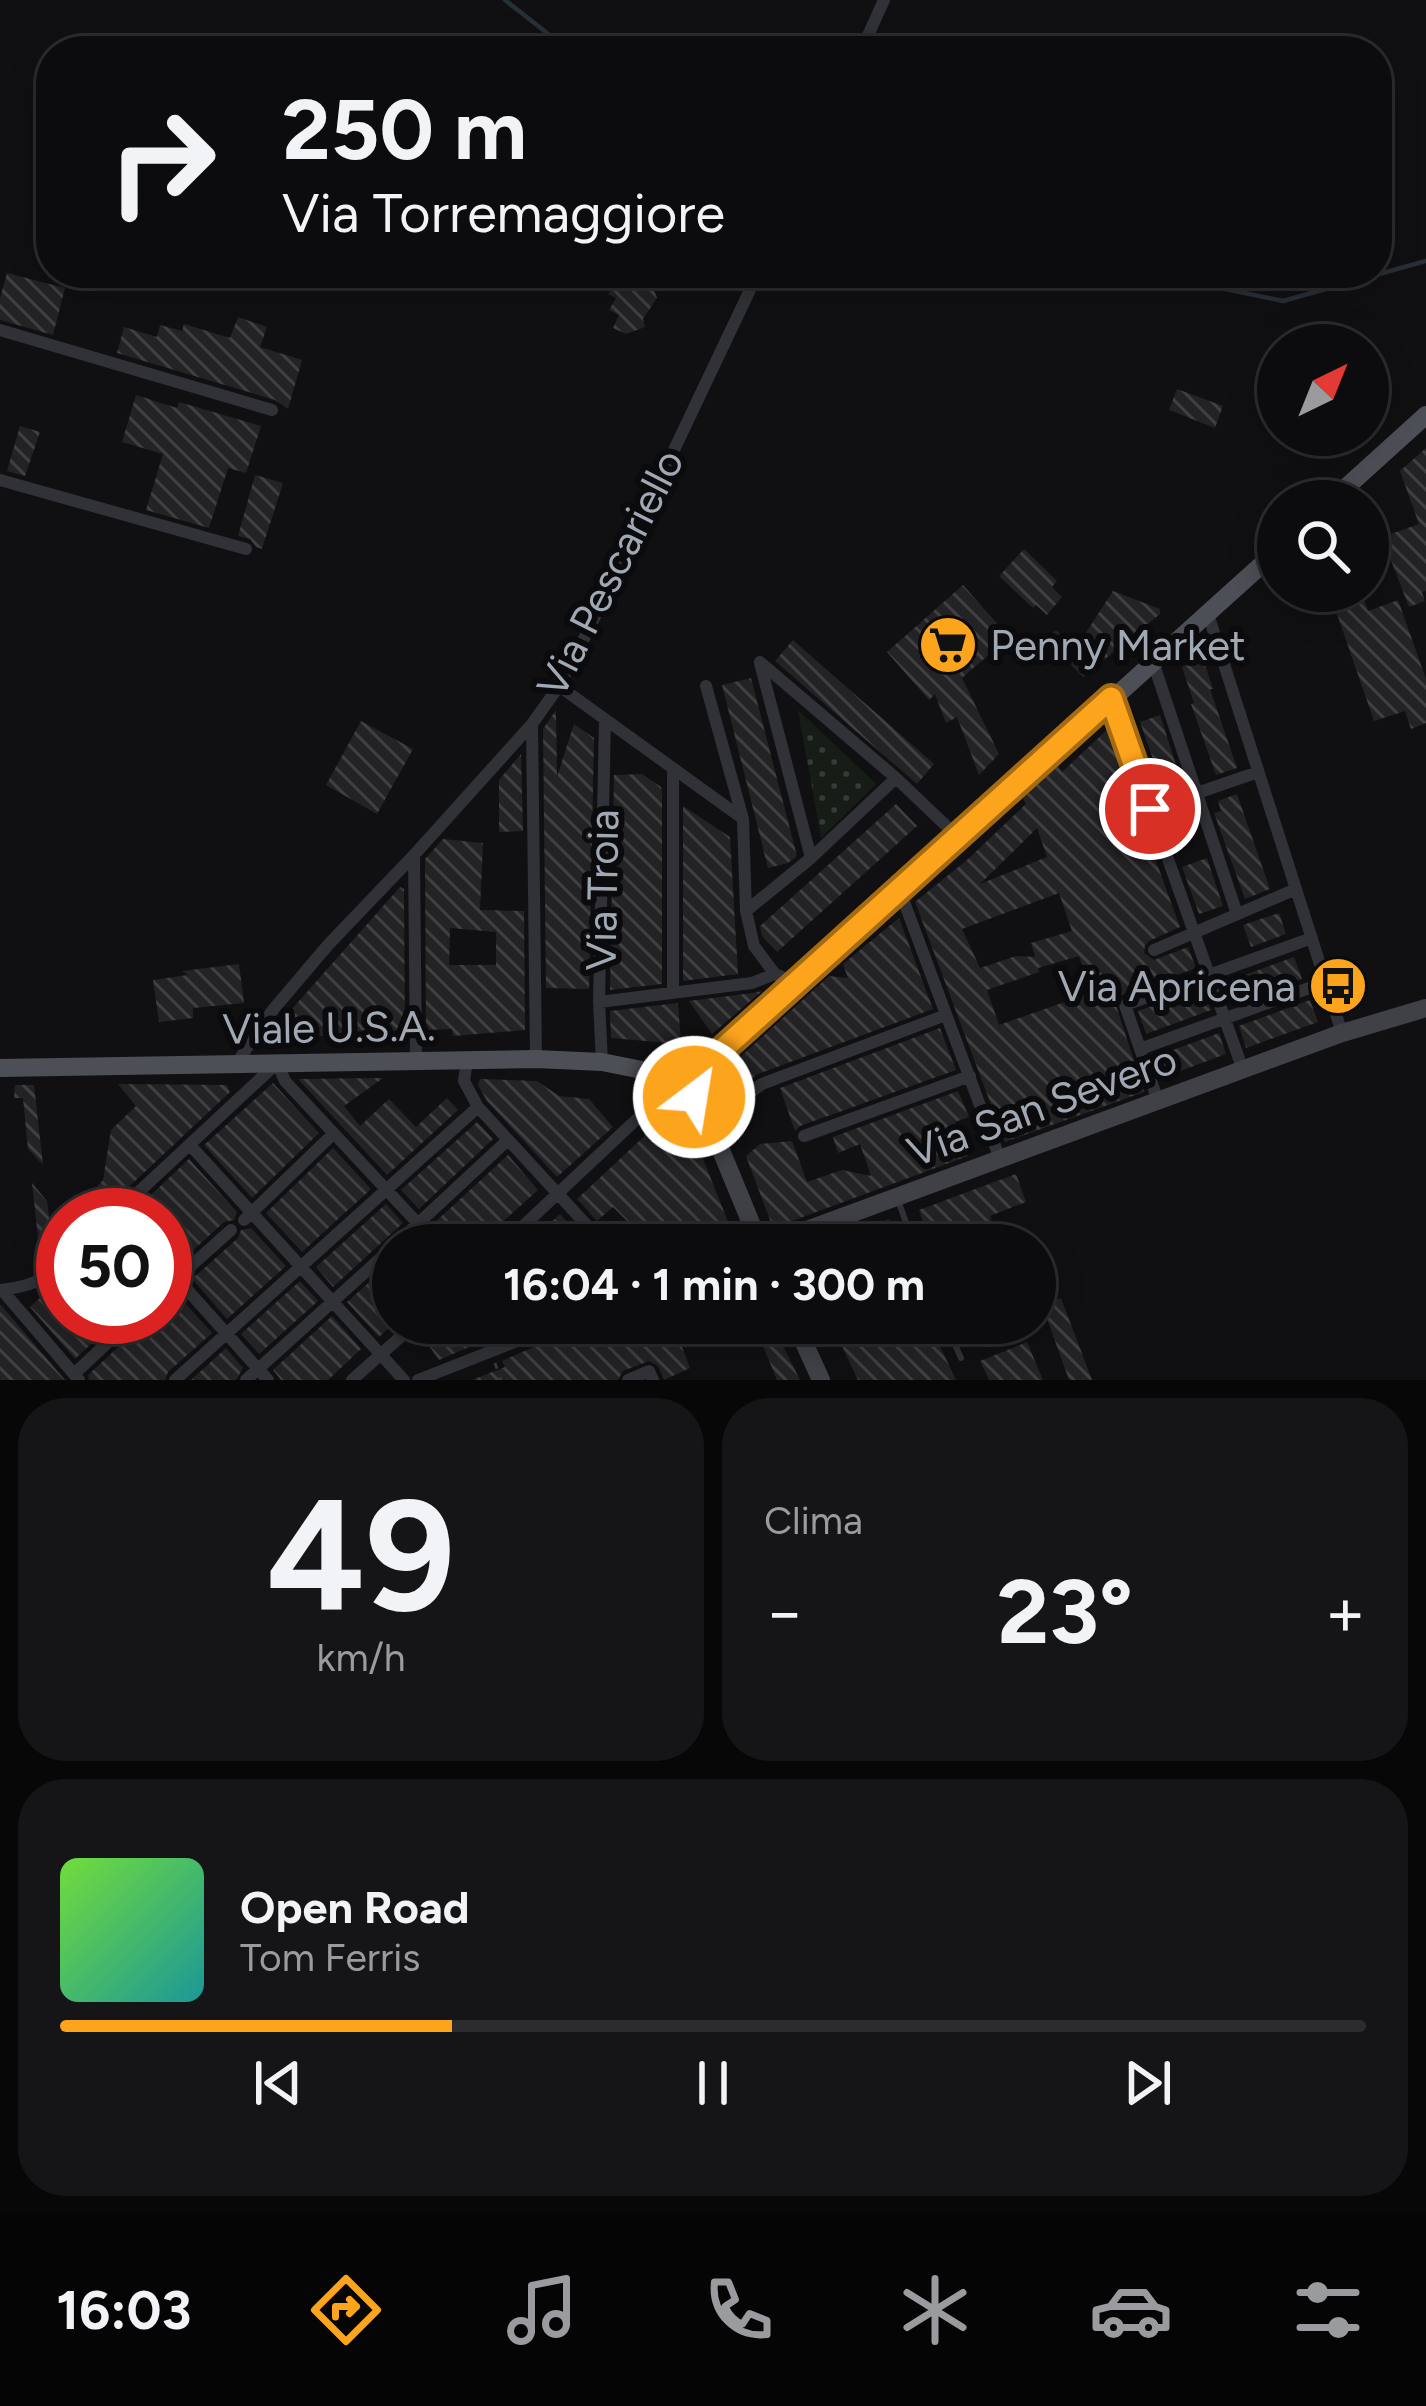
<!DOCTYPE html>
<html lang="it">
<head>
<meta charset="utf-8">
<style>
	:root { --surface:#0c0c0e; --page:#151517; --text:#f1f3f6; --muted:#9a9b9e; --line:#2c2c2e; --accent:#fda41d }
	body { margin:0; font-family:Figtree,sans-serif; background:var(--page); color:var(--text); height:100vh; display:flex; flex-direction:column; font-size:45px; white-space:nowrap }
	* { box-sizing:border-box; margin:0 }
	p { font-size:39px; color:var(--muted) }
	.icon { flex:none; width:66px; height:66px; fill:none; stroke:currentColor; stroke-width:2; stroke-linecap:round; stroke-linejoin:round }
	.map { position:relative; height:1380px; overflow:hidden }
	.sheet { display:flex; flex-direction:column; gap:18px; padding:18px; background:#070708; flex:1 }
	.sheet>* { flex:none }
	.banner { position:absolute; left:36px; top:36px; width:1356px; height:252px; border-radius:48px; box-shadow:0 6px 30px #0003,0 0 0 3px var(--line); background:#0c0c0e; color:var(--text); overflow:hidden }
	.needle { width:78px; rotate:43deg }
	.tools { position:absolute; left:1257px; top:324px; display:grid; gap:24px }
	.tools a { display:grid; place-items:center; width:132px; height:132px; border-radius:50%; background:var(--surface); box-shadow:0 6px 30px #0003,0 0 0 3px var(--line); font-size:60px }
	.speed { position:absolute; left:36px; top:1188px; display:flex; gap:24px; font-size:60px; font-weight:700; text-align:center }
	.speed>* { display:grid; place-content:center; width:156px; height:156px; border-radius:50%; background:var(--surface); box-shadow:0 6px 30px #0003,0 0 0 3px var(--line); line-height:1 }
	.speed .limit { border:18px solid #d22; background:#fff; color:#111 }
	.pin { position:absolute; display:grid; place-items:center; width:102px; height:102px; color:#fff; margin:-51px; border:6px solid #fff; border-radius:50%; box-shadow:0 3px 12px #0007 }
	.me { position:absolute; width:132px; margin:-66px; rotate:31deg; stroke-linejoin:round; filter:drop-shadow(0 0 9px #0008) }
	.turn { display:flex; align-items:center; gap:42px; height:252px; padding:0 48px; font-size:54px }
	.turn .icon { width:156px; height:156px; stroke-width:2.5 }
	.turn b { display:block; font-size:84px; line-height:102px }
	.big { font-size:90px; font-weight:700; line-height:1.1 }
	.sheet .card { flex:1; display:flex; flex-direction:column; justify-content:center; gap:18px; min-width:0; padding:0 42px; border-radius:48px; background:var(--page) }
	.sheet .dial { align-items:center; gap:0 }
	.dial b { font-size:156px; line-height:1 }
	.song { display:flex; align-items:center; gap:36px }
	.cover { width:144px; height:144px; border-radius:18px; background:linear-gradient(135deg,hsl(100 70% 55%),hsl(180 70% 35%)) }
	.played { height:12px; border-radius:6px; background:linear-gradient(90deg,var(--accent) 30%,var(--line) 30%) }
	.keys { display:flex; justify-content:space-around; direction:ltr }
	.heat { display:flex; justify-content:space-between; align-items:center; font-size:66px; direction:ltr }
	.sheet .tiles { flex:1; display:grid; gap:18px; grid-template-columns:1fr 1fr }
	.card:last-child { grid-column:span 2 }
	.trip { position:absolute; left:372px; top:1224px; width:684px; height:120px; border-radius:60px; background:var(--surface); box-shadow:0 6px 30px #0003,0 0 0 3px var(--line); font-weight:700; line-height:120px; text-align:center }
	.dock { display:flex; height:192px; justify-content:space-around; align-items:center; background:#050506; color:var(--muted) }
	.dock .icon { width:84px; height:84px }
	.dock .active { color:var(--accent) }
	.dock b { font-size:54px; color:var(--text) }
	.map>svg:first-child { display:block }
</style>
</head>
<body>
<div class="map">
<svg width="1426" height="1380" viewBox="0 0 1426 1380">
	<defs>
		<pattern id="park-dots" width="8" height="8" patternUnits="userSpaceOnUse" patternTransform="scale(3)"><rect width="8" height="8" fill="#161d17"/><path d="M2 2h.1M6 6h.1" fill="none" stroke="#353b36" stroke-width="1.8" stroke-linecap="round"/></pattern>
		<pattern id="building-back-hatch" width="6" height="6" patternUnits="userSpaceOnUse" patternTransform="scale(3)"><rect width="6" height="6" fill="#232326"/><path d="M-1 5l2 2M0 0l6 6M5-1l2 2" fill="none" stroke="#404043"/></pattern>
	</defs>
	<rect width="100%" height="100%" fill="#101012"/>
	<!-- park -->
	<path fill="url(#park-dots)" d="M798,710L876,784L821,838V837Z"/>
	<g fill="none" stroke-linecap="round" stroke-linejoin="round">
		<!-- stream -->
		<path stroke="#263036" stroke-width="4.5" d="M505,0L570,51
			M1179,273L1197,283L1283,301L1426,261"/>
	</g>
	<!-- building -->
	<path fill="url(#building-back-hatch)" fill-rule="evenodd" d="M7,273L65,288L53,335L0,320V298Z
		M640,273L653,278L651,281L657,298L643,319L645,327L626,334L613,328L619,315L609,310L616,298L608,294L613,288L608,280L623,275L636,280Z
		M238,317L267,327L260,347L302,360L288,409L275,400L117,353L124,327L157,337L160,325L182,331L184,324L230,338Z
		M1177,389L1223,406L1215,428L1169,410Z
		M136,395L177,408L179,402L261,426L246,473L228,468L209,528L146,510L163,454L122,442Z
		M20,426L40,432L25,476L7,471Z
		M1426,448V591L1422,592L1425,601L1409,607L1382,537L1419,524L1400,471Z
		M255,475L283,483L262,549L256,547L250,539L238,536Z
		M1024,549L1057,581L1052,587L1062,597L1047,615L1036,605L1033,608L999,576Z
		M963,585L1009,637L962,678L999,754L979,775L957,717L946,723L935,694L929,700L887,652Z
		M1113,591L1160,609V614L1083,677L1046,639L1056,630L1079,651L1085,634Z
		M1329,591H1361L1368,611L1398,600L1426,679V723L1411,729L1405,711L1374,721Z
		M793,640L934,764L917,784L775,661Z
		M1203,659L1213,689H1210L1237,768L1216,775L1191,704L1194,703L1182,667Z
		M751,678L797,856L788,863L768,868L722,685Z
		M556,710L557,777L574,724L594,738L589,989L546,988L543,729Z
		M1160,715L1183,787L1165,793L1140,722Z
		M361,721L413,749L377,814L326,785Z
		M1110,727L1139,814L1118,820L1128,843L1147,836L1180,927L1149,941L1145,945L1144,953L1154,960L1188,947L1196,968L1121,995L1115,1002L1144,1092L1005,1142L915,902L967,860L1026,804L1023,798L1058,766L1062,772ZM1037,828L1047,857L980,884ZM1059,893L1072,931L1031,943L1035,957L1016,956L980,968L962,929ZM1079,956L1088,984L1082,986L1085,995L999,1025L987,990L1039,972L1038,968Z
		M521,754L523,831L499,832V780Z
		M642,774L661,787L662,792V984L610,990L614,775Z
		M1237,794L1270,889L1245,899L1214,813L1221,811L1218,801Z
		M896,804L917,826L777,952L762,936L760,926Z
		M683,806L730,837L738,974L683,981Z
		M443,839L483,843L480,910L524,911L525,1030L453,1036L452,1029L426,1030L425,859ZM450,928L496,932V965H449Z
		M1207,858L1223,906L1199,914L1182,867Z
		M400,887L404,889L405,1036H268Z
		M1279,913L1286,934L1251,947L1243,925Z
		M899,918L933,1009L758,1074L730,1094L716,1079L829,976L848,978L843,964Z
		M1294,957L1302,979L1230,1003L1223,983Z
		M239,964L244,1003L193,1008V1018L159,1022L153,980L188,975L182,971Z
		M1203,988L1211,1010L1146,1034L1138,1011Z
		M762,991L712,1034L689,1001L753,993Z
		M1310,1000L1318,1022L1246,1048L1239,1026Z
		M678,1003L681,1044L611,1038L610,1011Z
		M940,1028L956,1070L800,1126L795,1131L780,1088Z
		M1219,1033L1226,1054L1161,1078L1154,1057Z
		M383,1078L344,1106L360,1126L389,1099L416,1127L447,1098L458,1110L387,1175L298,1079Z
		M480,1079L537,1081L559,1096L589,1099L613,1127L557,1177L487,1101L478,1085Z
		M273,1083L319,1133L252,1198L204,1145Z
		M118,1084L227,1085L230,1092L118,1197L116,1195L96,1215H83L85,1207L81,1204L103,1180L111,1130L136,1106Z
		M15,1085H34L43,1165L28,1149L23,1098H14Z
		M958,1091L969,1117L955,1122L968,1156L773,1228L746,1156L760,1144L792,1141L807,1182L842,1170L871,1176L860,1144L838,1153L833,1137Z
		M666,1116L683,1123L698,1146L736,1242L728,1245H631L630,1224L613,1207L597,1221L577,1199Z
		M477,1122L493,1139L419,1209L401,1190Z
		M333,1148L371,1189L302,1252L266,1213Z
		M508,1155L538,1190L477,1245H448L446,1238L433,1224Z
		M189,1159L237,1212L234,1220L224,1222L178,1264L165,1255V1215H140L135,1210Z
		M1016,1174L1026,1202L990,1216L995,1232L961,1245H931L919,1210Z
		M32,1183L47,1201L51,1230L63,1218V1249L41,1266Z
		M386,1204L403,1223L333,1287L316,1267Z
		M560,1214L589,1245H526L546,1227Z
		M889,1219L899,1245H830Z
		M251,1228L286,1266L227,1319L192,1279L238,1238L241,1230Z
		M393,1261V1324L379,1337L347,1302Z
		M63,1277V1317H120L75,1359L30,1307Z
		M300,1281L318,1301L259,1354L241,1334Z
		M176,1293L212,1333L168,1372L165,1380H89L88,1375L142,1325L145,1317H165V1299Z
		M1061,1298L1092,1380H1069L1042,1305Z
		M0,1304L65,1380H0Z
		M332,1316L361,1349L328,1380H281L273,1370Z
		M439,1323H500L504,1332L439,1360L424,1339Z
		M573,1323H673L690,1368L664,1380L658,1366L649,1361L623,1371L618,1380H472L505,1367L502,1361L568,1332Z
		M739,1323H781L774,1327L800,1380H777L758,1334L746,1341Z
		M831,1323H929L956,1380H858Z
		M1027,1342L1043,1380H989L980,1361Z
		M226,1348L243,1368L236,1380H191Z"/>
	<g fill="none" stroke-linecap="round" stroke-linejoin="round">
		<!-- path -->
		<path stroke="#37393e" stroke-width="3" stroke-dasharray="6 9" stroke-linecap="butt" d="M495,1363L501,1380"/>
		<!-- lane -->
		<path stroke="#313237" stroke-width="6" d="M898,1200L914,1245
			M945,1323L961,1358"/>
		<!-- street -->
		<path stroke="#313237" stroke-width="12" d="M861,51L884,0
			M0,330L272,410
			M0,480L246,549
			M1208,614L1342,1033
			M1153,662L1237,914
			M760,663L811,858
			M559,686L742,818
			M706,686L743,819L746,911L754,946L775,974L797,983
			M1111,699L1243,1070
			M532,724L536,1059
			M673,768V991
			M896,778L959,838
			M1151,809L1258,772
			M414,855L416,1061
			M900,891L1000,1159
			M746,911L811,858L896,778L760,662
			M1154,950L1296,889
			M599,1002L752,983L775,974
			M1140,1049L1326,982
			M467,1061L464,1081L478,1107L605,1245
			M602,1062L599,1002L605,719
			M236,1064L272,1011L328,945L414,855L532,724L559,686L590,627L758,273
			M1158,1101L1125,1005L1312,938
			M709,1121L762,1084L946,1015
			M804,1136L970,1076
			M190,1145L404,1380
			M114,1215L277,1063L285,1081L438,1245
			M244,1220L333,1134
			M395,1245L508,1140
			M503,1245L654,1103L671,1095
			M165,1265L268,1380
			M165,1289L231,1230
			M1,1290C31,1286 41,1282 63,1261
			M2,1290L79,1380
			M510,1323L523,1337
			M74,1374L135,1317
			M175,1380L478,1107
			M246,1380L393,1247
			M352,1380L416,1323
			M418,1380L563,1323
			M628,1380L649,1371L653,1380"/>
		<!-- secondary -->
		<path stroke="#3f4147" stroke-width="18" d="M693,1092L697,1105L709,1121L760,1245
			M766,1245L1342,1033L1426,1008
			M795,1323L821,1380"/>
		<!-- primary -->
		<path stroke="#4d4f56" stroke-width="18" d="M1331,501L1426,415
			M0,1068L536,1059L602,1062L672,1076L677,1074H687L702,1068L743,1032L1278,550
			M658,1075L668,1086L671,1095L685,1099L693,1092L694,1082L702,1068"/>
	</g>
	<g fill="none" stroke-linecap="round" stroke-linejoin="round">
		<defs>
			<path id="route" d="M694,1097V1082L702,1068L1111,698L1150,809"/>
		</defs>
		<!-- route casing -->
		<use href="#route" stroke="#a46b13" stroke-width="30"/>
		<!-- route -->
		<use href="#route" stroke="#fda41d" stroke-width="21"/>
	</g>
	<!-- icons -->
	<defs>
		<symbol id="supermarket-disc" viewBox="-11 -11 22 22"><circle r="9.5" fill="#fda41d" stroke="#0b0b0d"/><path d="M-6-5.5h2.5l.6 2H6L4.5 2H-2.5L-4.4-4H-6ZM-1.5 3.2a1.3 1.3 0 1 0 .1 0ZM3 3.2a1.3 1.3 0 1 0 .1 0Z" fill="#111"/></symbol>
		<symbol id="bus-disc" viewBox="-11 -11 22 22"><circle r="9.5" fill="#fda41d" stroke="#0b0b0d"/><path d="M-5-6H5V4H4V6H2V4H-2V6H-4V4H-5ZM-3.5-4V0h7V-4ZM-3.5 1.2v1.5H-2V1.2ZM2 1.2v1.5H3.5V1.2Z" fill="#111"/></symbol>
	</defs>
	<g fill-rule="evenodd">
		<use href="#supermarket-disc" x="915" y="612" width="66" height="66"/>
		<use href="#bus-disc" x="1305" y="953" width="66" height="66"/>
	</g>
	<g text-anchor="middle" stroke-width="12" stroke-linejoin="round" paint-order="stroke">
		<!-- street labels -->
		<g font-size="42" fill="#a0a8b4" stroke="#0b0b0d">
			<text transform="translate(610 573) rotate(-63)" y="15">Via Pescariello</text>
			<text transform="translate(602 890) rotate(-89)" y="15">Via Troia</text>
			<text transform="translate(329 1027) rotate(-1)" y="15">Viale U.S.A.</text>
			<text transform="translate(1042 1105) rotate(-20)" y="15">Via San Severo</text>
		</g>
		<!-- poi labels -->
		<g font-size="42" fill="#a0a8b4" stroke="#0b0b0d" text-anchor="start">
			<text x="990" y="660">Penny Market</text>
			<text x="1296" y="1001" text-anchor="end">Via Apricena</text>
		</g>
	</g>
</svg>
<div class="tools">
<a><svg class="needle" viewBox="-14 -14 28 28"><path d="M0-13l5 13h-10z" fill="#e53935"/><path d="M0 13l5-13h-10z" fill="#9a9b9e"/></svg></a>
<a><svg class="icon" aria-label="search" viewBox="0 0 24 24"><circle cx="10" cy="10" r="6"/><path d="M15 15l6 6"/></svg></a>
</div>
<div class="speed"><div class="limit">50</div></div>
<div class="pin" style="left:1150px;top:809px;background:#d93025"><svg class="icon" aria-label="arrive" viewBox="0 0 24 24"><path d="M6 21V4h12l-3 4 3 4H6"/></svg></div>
<svg class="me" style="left:694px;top:1097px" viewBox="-20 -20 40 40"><circle r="17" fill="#fda41d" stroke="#fff" stroke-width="3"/><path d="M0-11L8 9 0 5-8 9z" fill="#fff"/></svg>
<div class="trip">16:04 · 1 min · 300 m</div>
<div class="banner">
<div class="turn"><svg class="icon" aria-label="right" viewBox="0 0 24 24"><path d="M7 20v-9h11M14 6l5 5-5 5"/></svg><div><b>250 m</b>Via Torremaggiore</div></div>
</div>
</div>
<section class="sheet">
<div class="tiles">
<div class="card dial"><b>49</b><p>km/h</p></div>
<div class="card"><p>Clima</p>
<div class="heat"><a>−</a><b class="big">23°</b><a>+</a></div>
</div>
<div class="card">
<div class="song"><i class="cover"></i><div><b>Open Road</b><p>Tom Ferris</p></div></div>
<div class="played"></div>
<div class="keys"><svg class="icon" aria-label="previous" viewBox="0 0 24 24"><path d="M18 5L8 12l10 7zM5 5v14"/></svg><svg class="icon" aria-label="pause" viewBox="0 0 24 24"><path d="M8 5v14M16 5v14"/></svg><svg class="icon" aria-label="next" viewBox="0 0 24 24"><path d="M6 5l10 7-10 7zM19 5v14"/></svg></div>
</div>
</div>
</section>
<nav class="dock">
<b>16:03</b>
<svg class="icon active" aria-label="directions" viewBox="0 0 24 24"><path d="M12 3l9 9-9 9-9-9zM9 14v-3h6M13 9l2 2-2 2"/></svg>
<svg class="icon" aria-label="music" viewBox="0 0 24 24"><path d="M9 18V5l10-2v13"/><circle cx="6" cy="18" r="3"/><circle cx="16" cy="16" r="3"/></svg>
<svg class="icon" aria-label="phone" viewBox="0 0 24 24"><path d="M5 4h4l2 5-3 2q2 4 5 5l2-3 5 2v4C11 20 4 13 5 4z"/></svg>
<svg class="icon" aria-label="climate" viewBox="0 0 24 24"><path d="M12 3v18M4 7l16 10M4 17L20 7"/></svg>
<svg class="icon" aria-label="car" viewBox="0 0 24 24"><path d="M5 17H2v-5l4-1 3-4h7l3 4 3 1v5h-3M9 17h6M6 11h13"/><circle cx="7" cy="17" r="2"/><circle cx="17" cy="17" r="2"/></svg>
<svg class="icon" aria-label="filters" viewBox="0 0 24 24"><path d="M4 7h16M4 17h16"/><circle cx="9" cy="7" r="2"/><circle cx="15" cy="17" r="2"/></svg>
</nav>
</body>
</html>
